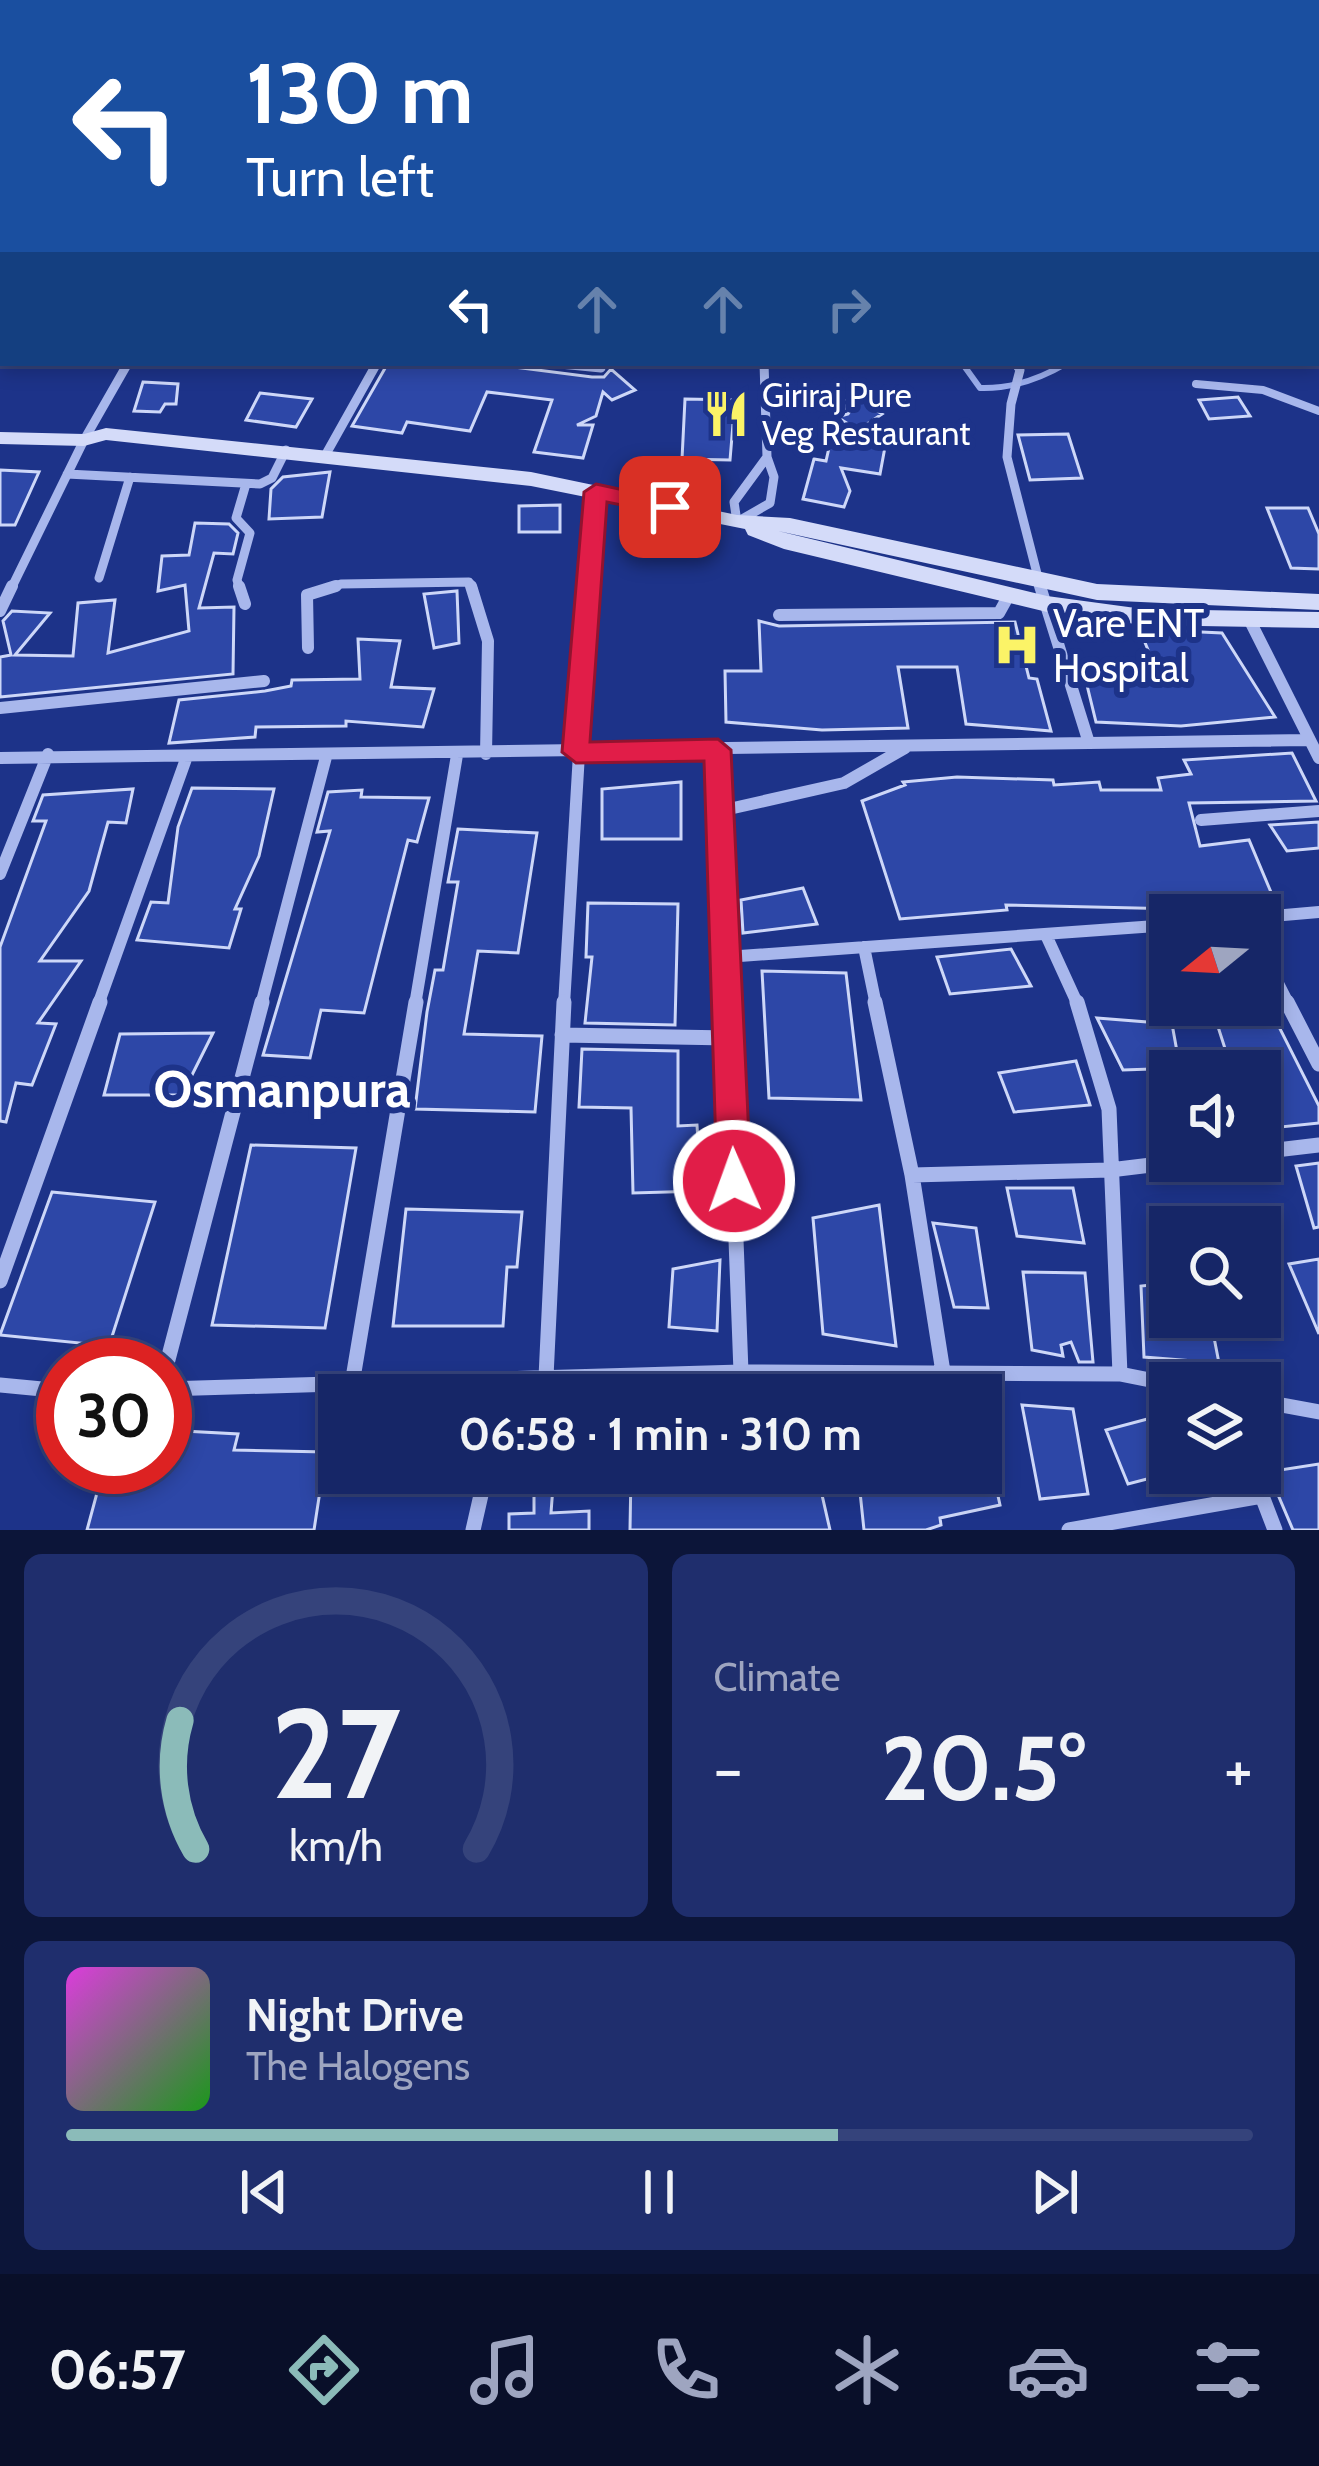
<!DOCTYPE html>
<html lang="en">
<head>
<meta charset="utf-8">
<style>
	:root { --surface:#162667; --page:#1f2e6d; --text:#f1f3f6; --muted:#9ea5c0; --line:#35437b; --accent:#8bbbb9 }
	body { margin:0; font-family:Cabin,sans-serif; background:var(--page); color:var(--text); height:100vh; display:flex; flex-direction:column; font-size:45px; white-space:nowrap }
	* { box-sizing:border-box; margin:0 }
	p { font-size:39px; color:var(--muted) }
	.icon { flex:none; width:66px; height:66px; fill:none; stroke:currentColor; stroke-width:2; stroke-linecap:round; stroke-linejoin:round }
	.map { position:relative; height:1530px; overflow:hidden }
	.drawer { display:flex; flex-direction:column; gap:24px; padding:24px; background:#0c1539; flex:1 }
	.drawer>* { flex:none }
	.banner { position:absolute; left:0px; top:0px; width:1320px; height:366px; box-shadow:0 6px 18px #0003,0 0 0 3px var(--line); background:#1a4fa0; color:#fff; overflow:hidden }
	.needle { width:78px; rotate:252deg }
	.controls { position:absolute; left:1149px; top:894px; display:grid; gap:24px }
	.controls a { display:grid; place-items:center; width:132px; height:132px; border-radius:0px; background:var(--surface); box-shadow:0 6px 18px #0003,0 0 0 3px var(--line); font-size:60px }
	.speed { position:absolute; left:36px; top:1338px; display:flex; gap:24px; font-size:60px; font-weight:700; text-align:center }
	.speed>* { display:grid; place-content:center; width:156px; height:156px; border-radius:50%; background:var(--surface); box-shadow:0 6px 18px #0003,0 0 0 3px var(--line); line-height:1 }
	.speed .limit { border:18px solid #d22; background:#fff; color:#111 }
	.pin { position:absolute; display:grid; place-items:center; width:102px; height:102px; color:#fff; margin:-51px; border-radius:24px; box-shadow:0 6px 18px #0006 }
	.me { position:absolute; width:132px; margin:-66px; rotate:358deg; stroke-linejoin:round; filter:drop-shadow(0 0 9px #0008) }
	.turn { display:flex; align-items:center; gap:42px; height:252px; padding:0 48px; font-size:54px }
	.turn .icon { width:156px; height:156px; stroke-width:2.5 }
	.turn b { display:block; font-size:84px; line-height:102px }
	.lanes { display:flex; align-items:center; height:114px; padding:0 48px; background:#0003; justify-content:center; gap:60px; direction:ltr }
	.lanes .off { opacity:.35 }
	.big { font-size:90px; font-weight:700; line-height:1.1 }
	.drawer .widget { flex:1; display:flex; flex-direction:column; justify-content:center; gap:18px; min-width:0; padding:0 42px; border-radius:18px; background:var(--page) }
	.drawer .dial { align-items:center; gap:0 }
	.dial svg { height:312px; overflow:visible; fill:none; stroke:var(--line); stroke-width:7; stroke-linecap:round; text-anchor:middle }
	.dial text { fill:var(--text); stroke:none }
	.song { display:flex; align-items:center; gap:36px }
	.cover { width:144px; height:144px; border-radius:18px; background:linear-gradient(135deg,hsl(300 70% 55%),hsl(120 70% 35%)) }
	.played { height:12px; border-radius:6px; background:linear-gradient(90deg,var(--accent) 65%,var(--line) 65%) }
	.keys { display:flex; justify-content:space-around; direction:ltr }
	.heat { display:flex; justify-content:space-between; align-items:center; font-size:66px; direction:ltr }
	.drawer .tiles { flex:1; display:grid; gap:24px; grid-template-columns:1fr 1fr }
	.widget:last-child { grid-column:span 2 }
	.trip { position:absolute; left:318px; top:1374px; width:684px; height:120px; border-radius:0px; background:var(--surface); box-shadow:0 6px 18px #0003,0 0 0 3px var(--line); font-weight:700; line-height:120px; text-align:center }
	.tabs { display:flex; height:192px; justify-content:space-around; align-items:center; background:#090f29; color:var(--muted) }
	.tabs .icon { width:84px; height:84px }
	.tabs .on { color:var(--accent) }
	.tabs b { font-size:54px; color:var(--text) }
	.map>svg:first-child { display:block }
</style>
</head>
<body>
<div class="map">
<svg width="1319" height="1530" viewBox="0 0 1319 1530">
	<rect width="100%" height="100%" fill="#1d3389"/>
	<g fill="none" stroke-linecap="round" stroke-linejoin="round">
		<!-- stream -->
		<path stroke="#9baeed" stroke-width="6" d="M962,363L980,388C1012,389 1040,379 1067,363"/>
	</g>
	<!-- building -->
	<path fill="#2d47a7" stroke="#cdd7f8" stroke-width="3" d="M388,363H482L592,377H604L611,369L635,390L612,400L603,392L596,416L577,425H593L583,458L534,452L552,400L487,392L470,431L407,422L402,433L352,426Z
		M143,382L178,384L176,404H165L160,412L134,411Z
		M863,390L884,402L874,409L882,414L858,430L837,417L848,414L852,408L847,400Z
		M260,393L312,399L296,427L246,420Z
		M1238,397L1250,416L1209,419L1199,400Z
		M685,399L735,400L730,460L682,459Z
		M1068,434L1082,478L1030,480L1018,435Z
		M831,439L885,447L880,474L841,468L850,491L844,507L803,499L814,459L826,461Z
		M0,470L39,472L15,525H0Z
		M330,472L322,517L269,519L271,489L283,477Z
		M560,505V532H519V506Z
		M1267,508H1308L1319,534V569L1291,568Z
		M195,523L229,524L238,533L233,554L214,553L199,608L234,607L233,674L0,697V657L11,655L3,621L12,611L50,613L15,655L73,656L78,603L115,600L108,653L189,631L185,585L158,591L162,556L189,555Z
		M457,591L459,643L434,648L424,594Z
		M759,621L779,626L1015,622L1029,678L1037,679L1051,731L966,724L957,667H898L908,728L822,730L726,722L725,671H761Z
		M1180,631L1222,633L1275,717L1181,726L1096,722L1084,673L1156,669L1141,633Z
		M358,639L400,641L391,687L434,689L423,727L346,721V726L256,727L255,737L169,743L179,700L265,691L291,686L292,680L360,679Z
		M1292,753L1316,801L1189,803L1200,846L1249,840L1273,897L1175,896L1179,909L1006,905L1007,910L900,919L862,801L905,785L903,782L957,777L1053,780L1054,785L1099,782L1101,790H1161L1158,778L1191,774L1184,760Z
		M681,782V839H602V789Z
		M192,788L274,789L259,856L235,909H241L229,948L137,940L151,902L168,903L178,827Z
		M133,789L126,823L108,822L89,891L40,961H81L38,1023L56,1024L32,1085L16,1083L6,1122L0,1121V947L46,821H33L43,795Z
		M362,790L361,797L429,798L417,842L408,840L364,1013L321,1010L310,1058L263,1055L330,831L317,832L328,792Z
		M1319,822V848L1287,851L1270,825Z
		M458,829L537,833L518,953L478,951L464,1034L542,1036L535,1112L415,1109L427,1012L435,970H443L458,882H448Z
		M803,888L817,924L743,933L741,900Z
		M588,903L678,904L675,1025L585,1023L592,957H586Z
		M1011,949L1031,986L950,994L937,957Z
		M762,971L846,973L861,1100L769,1098Z
		M1211,1005H1268L1319,1106V1123L1281,1127L1255,1060L1230,1064Z
		M1097,1018L1172,1024L1180,1068L1123,1070Z
		M213,1033L182,1095H104L120,1034Z
		M582,1049L678,1051V1126L697,1125L701,1191L633,1193L631,1108L579,1107Z
		M1076,1061L1090,1105L1014,1112L999,1073Z
		M251,1145L356,1148L325,1328L212,1325Z
		M1319,1163V1227L1314,1228L1296,1166Z
		M1007,1188H1073L1084,1243L1017,1236Z
		M52,1192L155,1202L109,1346L0,1335Z
		M879,1205L896,1346L823,1334L813,1218Z
		M406,1209L522,1212L517,1267H507L503,1326H393Z
		M933,1223L976,1228L988,1308L954,1307Z
		M1319,1259V1334L1289,1264Z
		M720,1260L717,1331L669,1327L673,1269Z
		M1023,1272L1085,1273L1093,1362H1079L1071,1342L1061,1345L1063,1356L1032,1350Z
		M1170,1283V1317H1210L1219,1363L1144,1357L1141,1286Z
		M1022,1405L1073,1409L1088,1494L1040,1499Z
		M1170,1413V1473L1128,1484L1106,1430Z
		M165,1430L238,1434L234,1450L326,1452L314,1530H87L104,1467H165Z
		M1319,1464V1530H1293L1276,1490L1280,1470Z
		M514,1473H554L551,1513L589,1511V1530H509V1514L534,1513V1492L512,1490Z
		M631,1473H817L830,1530H630Z
		M858,1473H993L1000,1505L940,1518L941,1525L926,1530H864Z"/>
	<g fill="none" stroke-linecap="round" stroke-linejoin="round">
		<!-- lane -->
		<path stroke="#a8b7ec" stroke-width="8" d="M1196,384L1263,390L1319,411"/>
		<!-- street-far3 -->
		<path stroke="#a8b7ec" stroke-width="8" d="M486,0L510,3"/>
		<!-- street-far2 -->
		<path stroke="#a8b7ec" stroke-width="9" d="M550,363L601,368
			M764,363L767,457
			M1015,363L1020,370L1011,404L1007,457L1041,589
			M765,393L842,407
			M326,454L377,363
			M767,457L774,477L770,503L737,522L734,502Z
			M67,474L260,484L272,478L286,450
			M99,578L130,477
			M11,589L84,440L128,363
			M240,589L237,580L250,533L236,518L246,484
			M326,589L341,584L469,582L473,589
			M589,589L596,492"/>
		<!-- street-far1 -->
		<path stroke="#a8b7ec" stroke-width="12" d="M239,586L245,604
			M471,586L488,641L486,754
			M1040,586L1089,743
			M0,611L12,586
			M779,615L999,613L1009,595
			M1249,619L1319,758
			M308,648L307,595L336,586
			M0,708L264,681
			M718,750L727,1005
			M0,758L1310,740
			M720,811L844,783L905,748
			M1201,820L1319,811
			M0,874L48,754
			M1260,917L1319,912
			M1046,935L1078,1005
			M864,947L876,1005
			M1260,948L1289,1005
			M726,957L1170,925
			M98,1005L186,759
			M261,1005L326,757
			M415,1005L457,755
			M564,1005L589,586"/>
		<!-- street -->
		<path stroke="#a8b7ec" stroke-width="15" d="M727,1002L741,1372
			M875,1002L912,1175L943,1372
			M1287,1002L1319,1064
			M562,1035L729,1038
			M1260,1152L1319,1145
			M912,1175L1110,1170L1184,1161
			M0,1281L100,1002
			M165,1371L262,1002
			M1120,1374L1170,1384
			M546,1377L564,1002
			M352,1384L416,1002
			M0,1385L63,1391
			M165,1389L741,1372L1120,1374L1109,1109L1077,1002
			M1260,1401L1319,1412
			M1262,1496L1275,1530
			M473,1530L486,1473
			M1069,1530L1262,1496L1268,1472L1260,1417"/>
		<!-- secondary -->
		<path fill="#d4dbf9" fill-rule="evenodd" d="M35,0H64L67,3H38Z
			M106,428L531,472L737,515L790,518L1097,584L1319,594V610L1097,600L778,531L1047,596L1143,609L1319,612V628L1143,625L1047,612L784,549L748,535L745,529L531,486L106,440L84,446L0,444V432L84,434Z"/>
	</g>
	<!-- route -->
	<path fill="#e11d48" stroke="#92132f" stroke-width="3" d="M596,484L670,500L681,507L670,515L607,502L590,742L718,739L731,750L751,1181L746,1193L734,1198L722,1193L717,1181L704,761L576,763L562,752L584,492Z"/>
	<!-- icons -->
	<defs>
		<symbol id="restaurant-bare" viewBox="-9 -9 18 18"><path d="M-5-6h1v4h1v-4h1v4h1v-4h1v5L-1.5 .5V6h-2V.5L-5-1ZM5-6V6H3V1.5H1.5Q1.5-4 5-6Z" fill="#fbf367" stroke="#1d3389" stroke-width="2.5" paint-order="stroke"/></symbol>
		<symbol id="hospital-bare" viewBox="-9 -9 18 18"><path d="M-5-5h3v3.5h4V-5h3V5h-3V1.5h-4V5h-3Z" fill="#fbf367" stroke="#1d3389" stroke-width="2.5" paint-order="stroke"/></symbol>
	</defs>
	<g fill-rule="evenodd">
		<use href="#restaurant-bare" x="693" y="381" width="66" height="66"/>
		<use href="#hospital-bare" x="984" y="612" width="66" height="66"/>
	</g>
	<g text-anchor="middle" stroke-width="12" stroke-linejoin="round" paint-order="stroke">
		<!-- far-poi labels -->
		<g font-size="33" fill="#fff" stroke="#1d3389" text-anchor="start">
			<text x="762" y="407">Giriraj Pure<tspan x="762" dy="38">Veg Restaurant</tspan></text>
		</g>
		<!-- poi labels -->
		<g font-size="39" fill="#fff" stroke="#1d3389" text-anchor="start">
			<text x="1053" y="637">Vare ENT<tspan x="1053" dy="45">Hospital</tspan></text>
		</g>
		<!-- district labels -->
		<g font-size="51" font-weight="bold" fill="#fff" stroke="#1d3389">
			<text x="282" y="1107">Osmanpura</text>
		</g>
	</g>
</svg>
<div class="controls">
<a><svg class="needle" viewBox="-14 -14 28 28"><path d="M0-13l5 13h-10z" fill="#e53935"/><path d="M0 13l5-13h-10z" fill="#9ea5c0"/></svg></a>
<a><svg class="icon" aria-label="sound" viewBox="0 0 24 24"><path d="M4 9h4l5-4v14l-5-4H4zM17 9q2 3 0 6"/></svg></a>
<a><svg class="icon" aria-label="search" viewBox="0 0 24 24"><circle cx="10" cy="10" r="6"/><path d="M15 15l6 6"/></svg></a>
<a><svg class="icon" aria-label="layers" viewBox="0 0 24 24"><path d="M12 4l9 5-9 5-9-5zM3 14l9 5 9-5"/></svg></a>
</div>
<div class="speed"><div class="limit">30</div></div>
<div class="pin" style="left:670px;top:507px;background:#d93025"><svg class="icon" aria-label="arrive" viewBox="0 0 24 24"><path d="M6 21V4h12l-3 4 3 4H6"/></svg></div>
<svg class="me" style="left:734px;top:1181px" viewBox="-20 -20 40 40"><circle r="17" fill="#e11d48" stroke="#fff" stroke-width="3"/><path d="M0-11L8 9 0 5-8 9z" fill="#fff"/></svg>
<div class="trip">06:58 · 1 min · 310 m</div>
<div class="banner">
<div class="turn"><svg class="icon" aria-label="left" viewBox="0 0 24 24"><path d="M17 20v-9H6M10 6l-5 5 5 5"/></svg><div><b>130 m</b>Turn left</div></div>
<div class="lanes"><svg class="icon" aria-label="left" viewBox="0 0 24 24"><path d="M17 20v-9H6M10 6l-5 5 5 5"/></svg><svg class="icon off" aria-label="ahead" viewBox="0 0 24 24"><path d="M12 20V5M6 11l6-6 6 6"/></svg><svg class="icon off" aria-label="ahead" viewBox="0 0 24 24"><path d="M12 20V5M6 11l6-6 6 6"/></svg><svg class="icon off" aria-label="right" viewBox="0 0 24 24"><path d="M7 20v-9h11M14 6l5 5-5 5"/></svg></div>
</div>
</div>
<section class="drawer">
<div class="tiles">
<div class="widget dial"><svg viewBox="0 0 100 80">
<path d="M14 69A42 42 0 1 1 86 69"/>
<path d="M14 69A42 42 0 0 1 10 36" stroke="#8bbbb9"/>
<text x="50" y="56" font-size="32" font-weight="700">27</text>
<text x="50" y="72" font-size="11">km/h</text>
</svg></div>
<div class="widget"><p>Climate</p>
<div class="heat"><a>−</a><b class="big">20.5°</b><a>+</a></div>
</div>
<div class="widget">
<div class="song"><i class="cover"></i><div><b>Night Drive</b><p>The Halogens</p></div></div>
<div class="played"></div>
<div class="keys"><svg class="icon" aria-label="previous" viewBox="0 0 24 24"><path d="M18 5L8 12l10 7zM5 5v14"/></svg><svg class="icon" aria-label="pause" viewBox="0 0 24 24"><path d="M8 5v14M16 5v14"/></svg><svg class="icon" aria-label="next" viewBox="0 0 24 24"><path d="M6 5l10 7-10 7zM19 5v14"/></svg></div>
</div>
</div>
</section>
<nav class="tabs">
<b>06:57</b>
<svg class="icon on" aria-label="directions" viewBox="0 0 24 24"><path d="M12 3l9 9-9 9-9-9zM9 14v-3h6M13 9l2 2-2 2"/></svg>
<svg class="icon" aria-label="music" viewBox="0 0 24 24"><path d="M9 18V5l10-2v13"/><circle cx="6" cy="18" r="3"/><circle cx="16" cy="16" r="3"/></svg>
<svg class="icon" aria-label="phone" viewBox="0 0 24 24"><path d="M5 4h4l2 5-3 2q2 4 5 5l2-3 5 2v4C11 20 4 13 5 4z"/></svg>
<svg class="icon" aria-label="climate" viewBox="0 0 24 24"><path d="M12 3v18M4 7l16 10M4 17L20 7"/></svg>
<svg class="icon" aria-label="car" viewBox="0 0 24 24"><path d="M5 17H2v-5l4-1 3-4h7l3 4 3 1v5h-3M9 17h6M6 11h13"/><circle cx="7" cy="17" r="2"/><circle cx="17" cy="17" r="2"/></svg>
<svg class="icon" aria-label="filters" viewBox="0 0 24 24"><path d="M4 7h16M4 17h16"/><circle cx="9" cy="7" r="2"/><circle cx="15" cy="17" r="2"/></svg>
</nav>
</body>
</html>
